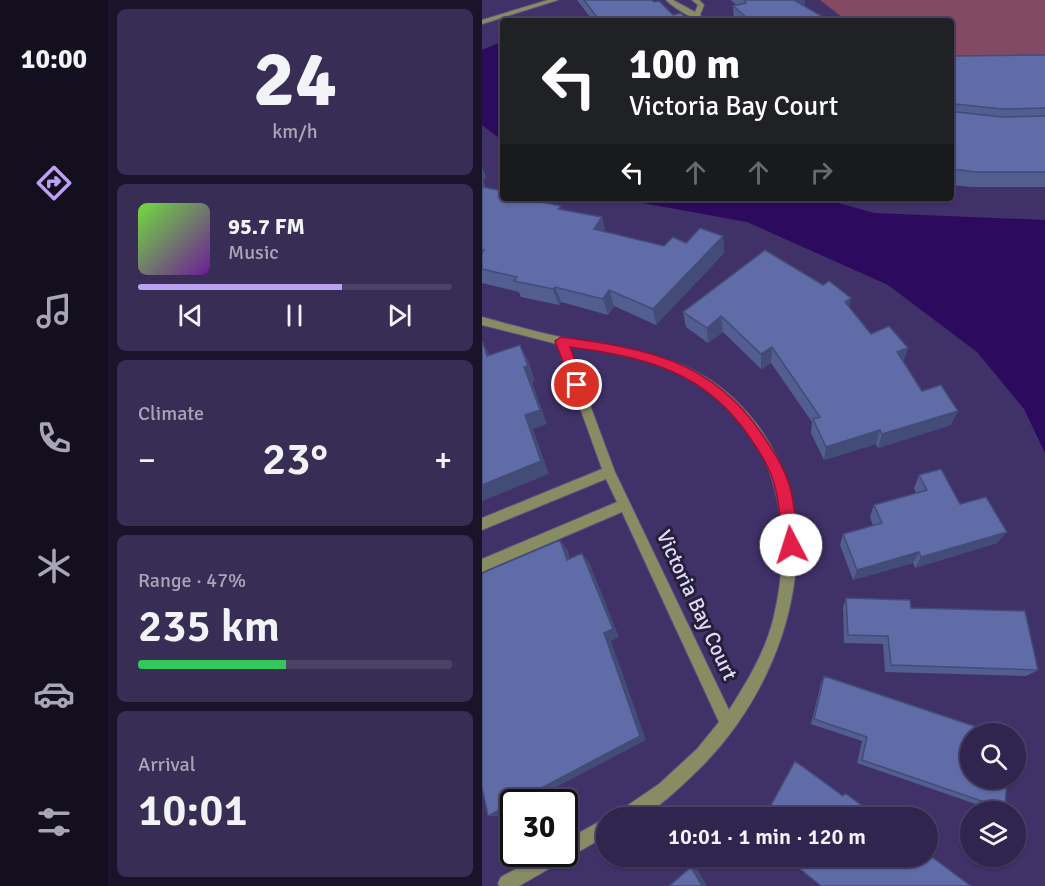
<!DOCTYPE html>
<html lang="en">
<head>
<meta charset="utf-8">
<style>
	:root { --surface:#30254e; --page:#382d55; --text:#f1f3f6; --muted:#a8a5b6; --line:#4b4266; --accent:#bca0f2 }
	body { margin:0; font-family:Signika,sans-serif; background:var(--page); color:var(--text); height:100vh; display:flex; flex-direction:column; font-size:22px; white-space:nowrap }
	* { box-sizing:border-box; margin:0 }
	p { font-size:20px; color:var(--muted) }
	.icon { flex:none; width:33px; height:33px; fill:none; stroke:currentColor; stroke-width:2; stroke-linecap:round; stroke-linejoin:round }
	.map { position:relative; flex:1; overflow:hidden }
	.panel { display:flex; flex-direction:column; gap:9px; padding:9px; background:#1a142b; width:374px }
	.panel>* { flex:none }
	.banner { position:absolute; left:18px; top:18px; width:454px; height:183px; border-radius:6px; box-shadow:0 2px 4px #0004,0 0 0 2px var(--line); background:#202124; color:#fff; overflow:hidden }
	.controls { position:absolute; left:478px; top:723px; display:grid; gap:12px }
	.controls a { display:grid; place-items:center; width:66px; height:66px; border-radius:50%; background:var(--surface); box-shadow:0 2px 4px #0004,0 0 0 2px var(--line); font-size:30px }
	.speed { position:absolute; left:18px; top:789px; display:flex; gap:12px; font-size:30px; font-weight:700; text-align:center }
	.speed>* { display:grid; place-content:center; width:78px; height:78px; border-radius:50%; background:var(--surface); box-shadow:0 2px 4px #0004,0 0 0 2px var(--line); line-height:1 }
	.speed .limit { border:3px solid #111; border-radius:9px; background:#fff; color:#111 }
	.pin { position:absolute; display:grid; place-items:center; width:51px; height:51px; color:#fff; margin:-26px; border:3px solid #fff; border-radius:50%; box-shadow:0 2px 6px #0007 }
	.me { position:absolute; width:66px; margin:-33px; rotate:355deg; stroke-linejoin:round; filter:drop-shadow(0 0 4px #0008) }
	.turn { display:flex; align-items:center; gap:21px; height:126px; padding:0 30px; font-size:27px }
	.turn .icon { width:78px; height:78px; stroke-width:2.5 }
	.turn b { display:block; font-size:42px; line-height:51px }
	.lanes { display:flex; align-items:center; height:57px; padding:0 30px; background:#0003; justify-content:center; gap:30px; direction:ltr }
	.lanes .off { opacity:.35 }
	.big { font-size:45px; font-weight:600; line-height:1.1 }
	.panel .widget { flex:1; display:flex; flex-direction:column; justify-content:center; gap:9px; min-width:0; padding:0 21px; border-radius:9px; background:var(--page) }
	.panel .dial { align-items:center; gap:0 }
	.dial b { font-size:78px; line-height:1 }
	.song { display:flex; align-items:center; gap:18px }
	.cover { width:72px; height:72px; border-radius:9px; background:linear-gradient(135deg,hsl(100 70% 55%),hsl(280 70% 35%)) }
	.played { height:6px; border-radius:3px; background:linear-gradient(90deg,var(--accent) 65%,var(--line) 65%) }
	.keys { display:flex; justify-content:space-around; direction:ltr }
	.heat { display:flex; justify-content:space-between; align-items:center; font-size:33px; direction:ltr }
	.charge { height:9px; border-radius:4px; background:linear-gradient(90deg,#34c759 47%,var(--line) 0) }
	.trip { position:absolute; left:114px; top:807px; width:342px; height:60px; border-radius:30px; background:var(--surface); box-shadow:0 2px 4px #0004,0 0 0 2px var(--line); font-weight:600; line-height:60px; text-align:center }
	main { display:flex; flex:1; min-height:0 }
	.dock { display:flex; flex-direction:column; width:108px; justify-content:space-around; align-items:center; background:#130f1f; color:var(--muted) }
	.dock .icon { width:42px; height:42px }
	.dock .selected { color:var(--accent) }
	.dock b { font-size:27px; color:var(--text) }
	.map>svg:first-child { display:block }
</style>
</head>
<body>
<main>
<nav class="dock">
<b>10:00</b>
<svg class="icon selected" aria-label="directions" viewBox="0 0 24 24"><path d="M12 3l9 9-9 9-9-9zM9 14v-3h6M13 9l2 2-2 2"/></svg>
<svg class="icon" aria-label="music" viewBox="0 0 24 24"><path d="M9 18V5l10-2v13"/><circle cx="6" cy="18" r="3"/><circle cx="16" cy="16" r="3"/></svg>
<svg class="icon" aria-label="phone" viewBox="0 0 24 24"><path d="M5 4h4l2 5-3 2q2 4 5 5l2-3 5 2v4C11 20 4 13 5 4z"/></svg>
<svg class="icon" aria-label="climate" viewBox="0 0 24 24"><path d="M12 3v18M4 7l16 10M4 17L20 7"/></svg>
<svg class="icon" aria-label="car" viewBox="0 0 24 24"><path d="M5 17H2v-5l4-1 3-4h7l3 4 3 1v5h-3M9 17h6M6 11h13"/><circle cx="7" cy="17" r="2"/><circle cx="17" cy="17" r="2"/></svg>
<svg class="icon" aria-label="filters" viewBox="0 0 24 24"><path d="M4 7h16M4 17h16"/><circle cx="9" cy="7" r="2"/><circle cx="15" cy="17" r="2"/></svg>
</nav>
<section class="panel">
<div class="widget dial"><b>24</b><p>km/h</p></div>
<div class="widget">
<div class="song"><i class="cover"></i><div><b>95.7 FM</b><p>Music</p></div></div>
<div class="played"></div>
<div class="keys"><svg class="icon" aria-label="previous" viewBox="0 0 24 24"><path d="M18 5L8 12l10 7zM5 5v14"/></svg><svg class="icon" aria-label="pause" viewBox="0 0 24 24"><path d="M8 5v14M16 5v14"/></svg><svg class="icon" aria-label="next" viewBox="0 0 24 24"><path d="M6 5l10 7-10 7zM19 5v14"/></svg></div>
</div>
<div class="widget"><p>Climate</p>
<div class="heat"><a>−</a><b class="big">23°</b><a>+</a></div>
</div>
<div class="widget"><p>Range · 47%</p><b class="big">235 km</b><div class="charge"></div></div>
<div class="widget"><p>Arrival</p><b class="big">10:01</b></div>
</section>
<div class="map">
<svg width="564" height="886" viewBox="0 0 564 886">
	<rect width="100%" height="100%" fill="#403168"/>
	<!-- green -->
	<path fill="#834b63" d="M338,0H563V61L470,58V21H365Z"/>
	<!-- water -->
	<path fill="#2c0a5d" d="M21,41V141L0,125V50Z
		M133,198H339L392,213L563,220V453L542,409L495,352L406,285L265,222Z"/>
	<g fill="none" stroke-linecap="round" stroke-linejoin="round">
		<defs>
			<path id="street" d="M66,0H76L0,24V20Z
				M184,0H191L213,12L216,5L210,0H217L222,5L218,15L225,21C213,21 193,9 184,0Z
				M0,317C26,324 53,332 79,337C140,349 204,353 251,398C363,502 312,680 213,773C202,784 170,814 156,818C150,819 141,818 134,818L136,812L177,784L215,749L237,722L140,512L0,572V559L135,502L124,479L0,530V518L120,469L75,344L0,325ZM86,346C133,352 180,361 221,386C299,436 312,536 291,620C283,652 265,682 247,710L133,472Z
				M124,818V836L37,886H17L16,883L19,877L61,854H82V841Z"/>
		</defs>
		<!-- street casing -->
		<use href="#street" stroke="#5d4f83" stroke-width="2"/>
		<!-- street -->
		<use href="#street" fill="#878c63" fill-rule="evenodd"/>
	</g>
	<!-- wall -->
	<path fill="#525d90" d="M95,0H170L191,15L206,21H111Z
		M249,0H323L322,6L252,20L251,6L254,5Z
		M564,55V187H489L470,185V56Z
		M0,168L4,177L1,180L4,188L21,198L120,217L123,232L182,246L241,236L242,253L174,325L132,306L126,315L79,302L77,305L39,297L37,292L0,283Z
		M341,285L369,298L367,307L389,334L426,348L421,361L440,391L469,425L396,448L394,444L342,460L329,433L330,422L289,363L279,369L241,332L226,343L204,327L201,312Z
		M437,475L478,504L515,543L433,568L431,563L371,580L358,545L361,534L391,526L388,517L392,505L434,493L432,488Z
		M364,598L429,608L556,670L544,676L403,672L401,644L362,643L361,607Z
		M342,676L523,809L511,810L375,763L380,741L329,724L339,683Z"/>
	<!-- shaded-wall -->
	<path fill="#424c76" d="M308,0H323L322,9Z
		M0,168L4,177L1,180L5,190L0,196Z
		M120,217L124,233L112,229Z
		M241,236L242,253L174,325L171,309Z
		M73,287L79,302L77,305L71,289Z
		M127,290L132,306L126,315L121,299Z
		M369,298L366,314L363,302Z
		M239,316L241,332L226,343L225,328Z
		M1,343L10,359L5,356Z
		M38,345L46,360L53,381L50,382L65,424L51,429L67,474L0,501V485L43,415L42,367Z
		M290,347L289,363L279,369V354Z
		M426,348L421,363L415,352Z
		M476,411L469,425L396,448L400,434Z
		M398,430L394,444L342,460L344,447Z
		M525,532L515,543L433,568L439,557Z
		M78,540L86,551L92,571L85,560Z
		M437,552L431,563L371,580L375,570Z
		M100,553L108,564L137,637L129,641L164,740L46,802H32V810L20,816H6L122,633Z
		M212,864L225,886H220L209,867Z"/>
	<!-- building -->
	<path fill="#5f6ca8" stroke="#424c76" stroke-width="1.5" d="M102,0H170L172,2L177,1L191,15L199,13L206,21H118Z
		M262,0H312L348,21H246L264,17L251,6L264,3Z
		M564,55V108L520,109L474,104L472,106L474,112L520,117L564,116V172H494L470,169V56Z
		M0,187L21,191V198H40L79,206L76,209L120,217L112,229L182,246L191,237L204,243L218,228L241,236L171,309L127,290L121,299L73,287L71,289L32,281L35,277L0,269V253L2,250H0Z
		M283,250L341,285L347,281L369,298L363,302L389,334L407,326L426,348L415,352L440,391L459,385L476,411L400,434L398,430L344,447L331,419L338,417L290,347L279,354L239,316L225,328L201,312Z
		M1,343L5,356L38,345L46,366L42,367L58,410L43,415L59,461L0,485V344Z
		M459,469L478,504L504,497L525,532L439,557L437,552L375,570L361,534L400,523L392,505L445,490L437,475Z
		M78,540L85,560L100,553L131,629L122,633L158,736L6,816L0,787V573Z
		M364,598L428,600L429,608L543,611L556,670L409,665L406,636L366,635Z
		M342,676L516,734H489V778H525L523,809L380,760L385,737L332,719Z
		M313,761L361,796L363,793L397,818H282Z
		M446,854L489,886H339L302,856H446Z
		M209,867L220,886H187Z"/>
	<!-- route -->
	<path fill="#e11d48" stroke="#92132f" stroke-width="1.5" d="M79,337C163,348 230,360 280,434C292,452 304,470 309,491C313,508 314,527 316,545L314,550H303L301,545C299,527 298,508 294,491C290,471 279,454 268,438C224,371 162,357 88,347L102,385L100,388H91L73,341Z"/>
	<g text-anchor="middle" stroke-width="6" stroke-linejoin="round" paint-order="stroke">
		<!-- street labels -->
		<g font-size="21" fill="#e0dafd" stroke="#251f38">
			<text transform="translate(215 605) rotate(65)" y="7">Victoria Bay Court</text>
		</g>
	</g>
</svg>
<div class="controls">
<a><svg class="icon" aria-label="search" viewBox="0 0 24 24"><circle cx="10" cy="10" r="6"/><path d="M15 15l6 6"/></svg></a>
<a><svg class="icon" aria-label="layers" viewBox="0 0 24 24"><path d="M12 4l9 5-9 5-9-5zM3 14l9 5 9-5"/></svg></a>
</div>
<div class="speed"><div class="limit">30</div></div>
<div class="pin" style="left:95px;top:385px;background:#d93025"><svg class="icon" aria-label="arrive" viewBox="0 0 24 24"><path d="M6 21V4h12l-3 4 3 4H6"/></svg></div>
<svg class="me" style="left:309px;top:545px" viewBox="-20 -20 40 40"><circle r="19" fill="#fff"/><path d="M0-13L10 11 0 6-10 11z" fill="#e11d48"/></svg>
<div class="trip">10:01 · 1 min · 120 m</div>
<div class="banner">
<div class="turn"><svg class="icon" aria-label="left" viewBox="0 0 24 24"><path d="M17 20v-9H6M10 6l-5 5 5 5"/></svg><div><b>100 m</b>Victoria Bay Court</div></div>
<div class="lanes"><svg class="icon" aria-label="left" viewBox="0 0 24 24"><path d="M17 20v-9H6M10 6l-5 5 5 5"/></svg><svg class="icon off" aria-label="ahead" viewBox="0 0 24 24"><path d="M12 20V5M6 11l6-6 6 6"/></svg><svg class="icon off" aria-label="ahead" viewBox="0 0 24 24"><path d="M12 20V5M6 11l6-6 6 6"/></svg><svg class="icon off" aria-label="right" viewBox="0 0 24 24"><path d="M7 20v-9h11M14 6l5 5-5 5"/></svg></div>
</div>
</div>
</main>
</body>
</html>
